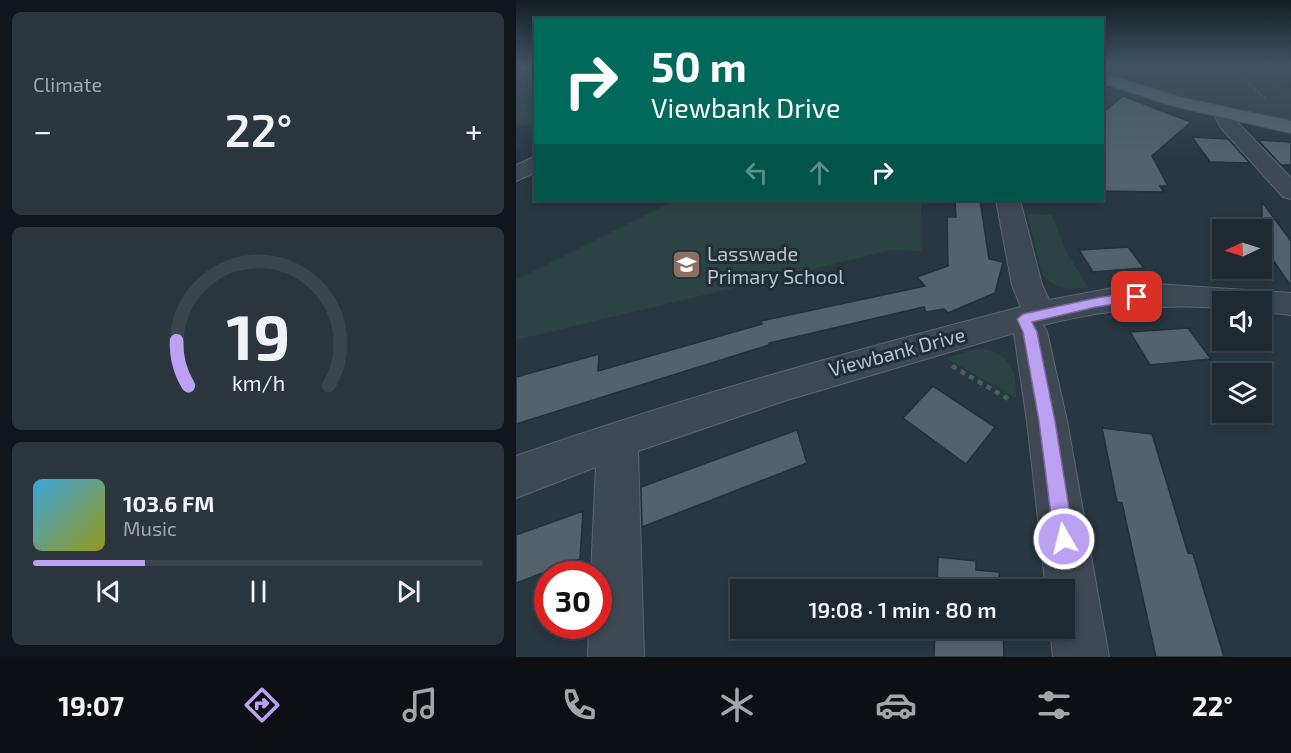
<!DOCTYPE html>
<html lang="en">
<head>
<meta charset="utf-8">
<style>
	:root { --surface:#1e2932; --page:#2b353e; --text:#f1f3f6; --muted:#a1a6ac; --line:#3c454d; --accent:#bca0f2 }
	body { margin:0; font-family:"Exo 2",sans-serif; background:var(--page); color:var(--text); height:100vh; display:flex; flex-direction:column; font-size:22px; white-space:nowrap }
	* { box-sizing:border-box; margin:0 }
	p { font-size:20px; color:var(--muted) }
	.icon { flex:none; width:33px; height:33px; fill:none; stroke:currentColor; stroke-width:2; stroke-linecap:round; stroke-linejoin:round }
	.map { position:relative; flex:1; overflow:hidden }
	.panel { display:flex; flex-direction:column; gap:12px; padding:12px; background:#10171c; width:516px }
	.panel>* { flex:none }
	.hud { position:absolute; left:18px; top:18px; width:570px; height:183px; border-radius:0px; box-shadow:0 3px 9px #0003,0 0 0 2px var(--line); background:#00695c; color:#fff; overflow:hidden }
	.needle { width:39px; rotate:266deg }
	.buttons { position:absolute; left:696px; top:219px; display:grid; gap:12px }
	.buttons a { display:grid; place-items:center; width:60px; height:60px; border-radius:0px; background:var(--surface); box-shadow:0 3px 9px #0003,0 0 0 2px var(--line); font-size:30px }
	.speed { position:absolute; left:18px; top:561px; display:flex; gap:12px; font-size:30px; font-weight:700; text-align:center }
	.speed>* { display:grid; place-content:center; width:78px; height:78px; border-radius:50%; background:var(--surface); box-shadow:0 3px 9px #0003,0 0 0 2px var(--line); line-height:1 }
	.speed .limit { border:9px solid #d22; background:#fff; color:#111 }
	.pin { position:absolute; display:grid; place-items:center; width:51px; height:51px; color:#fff; margin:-26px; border-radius:12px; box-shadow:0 3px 9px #0006 }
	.me { position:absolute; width:66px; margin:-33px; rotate:352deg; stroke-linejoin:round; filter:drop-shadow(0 0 4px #0008) }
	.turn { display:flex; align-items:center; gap:21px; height:126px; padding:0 18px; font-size:27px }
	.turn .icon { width:78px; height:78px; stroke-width:2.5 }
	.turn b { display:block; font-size:42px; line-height:51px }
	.lanes { display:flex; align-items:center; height:57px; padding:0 18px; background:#0003; justify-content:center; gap:30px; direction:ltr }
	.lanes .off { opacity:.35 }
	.big { font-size:45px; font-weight:600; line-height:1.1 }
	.panel .card { flex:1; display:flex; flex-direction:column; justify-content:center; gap:9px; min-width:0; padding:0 21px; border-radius:9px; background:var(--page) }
	.panel .dial { align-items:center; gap:0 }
	.dial svg { height:156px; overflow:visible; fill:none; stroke:var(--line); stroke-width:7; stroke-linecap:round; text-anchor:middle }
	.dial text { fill:var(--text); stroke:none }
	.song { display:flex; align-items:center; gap:18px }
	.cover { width:72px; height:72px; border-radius:9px; background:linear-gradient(135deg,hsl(200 70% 55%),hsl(60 70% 35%)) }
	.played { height:6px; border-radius:3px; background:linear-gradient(90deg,var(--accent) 25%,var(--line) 25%) }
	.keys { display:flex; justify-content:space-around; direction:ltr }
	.heat { display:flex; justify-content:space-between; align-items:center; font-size:33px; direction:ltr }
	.trip { position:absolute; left:214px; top:579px; width:345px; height:60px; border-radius:0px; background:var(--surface); box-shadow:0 3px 9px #0003,0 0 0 2px var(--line); font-weight:600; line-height:60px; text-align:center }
	.dock { display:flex; height:96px; justify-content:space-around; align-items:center; background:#0c1014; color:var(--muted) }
	.dock .icon { width:42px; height:42px }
	.dock .current { color:var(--accent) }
	.dock b { font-size:27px; color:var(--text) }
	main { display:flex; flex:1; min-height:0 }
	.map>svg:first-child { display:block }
</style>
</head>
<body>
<main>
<section class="panel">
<div class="card"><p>Climate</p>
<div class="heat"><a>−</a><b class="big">22°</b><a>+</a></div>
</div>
<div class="card dial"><svg viewBox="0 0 100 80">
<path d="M14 69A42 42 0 1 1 86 69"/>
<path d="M14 69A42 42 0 0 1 8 46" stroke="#bca0f2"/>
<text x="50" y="56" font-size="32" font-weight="700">19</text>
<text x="50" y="72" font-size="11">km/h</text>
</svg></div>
<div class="card">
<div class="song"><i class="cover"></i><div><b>103.6 FM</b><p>Music</p></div></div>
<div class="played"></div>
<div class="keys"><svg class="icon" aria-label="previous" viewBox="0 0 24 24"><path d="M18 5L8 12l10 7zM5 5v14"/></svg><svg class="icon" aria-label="pause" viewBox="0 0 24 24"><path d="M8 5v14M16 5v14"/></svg><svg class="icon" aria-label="next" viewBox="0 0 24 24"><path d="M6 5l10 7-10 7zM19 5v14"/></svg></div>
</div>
</section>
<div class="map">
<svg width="775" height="657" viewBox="0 0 775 657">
	<rect width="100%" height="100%" fill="#283742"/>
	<!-- green -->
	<path fill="#2b4342" d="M587,66H597L617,73H652L665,70L703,74L696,66H737L775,93V121L652,95L587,74Z
		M19,101V122L0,128V105Z
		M159,200H405V251L376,250L0,340V280Z
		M511,214L536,215L551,253L573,288C554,289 540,291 527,275Z
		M459,349C473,347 494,357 498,373C500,381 500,390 500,398L430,358Z"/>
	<!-- building -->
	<path fill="#54626e" stroke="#232f39" stroke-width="1.5" d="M607,96L675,122L636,156L652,186H644L648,192L586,191V113Z
		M676,137L712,139L734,163L694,162Z
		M742,140L775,142V165H765Z
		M439,200H464L473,259L487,262L479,293L432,313L428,309L410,312L408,307L253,343V345L0,424V377L83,354L82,371L246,324L245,321L409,286L401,277L432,266L431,217H440Z
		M746,202L775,241V286L746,244Z
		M612,247L628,268L577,272L563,250Z
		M672,328L695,359L634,365L614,332Z
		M417,386L479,427L450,464L387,418Z
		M586,428L636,434L672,553L677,554L708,657H640L606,503L601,502Z
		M281,430L291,463L126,527L125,487Z
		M67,511L64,559L0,583V535Z
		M422,557L460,561V570L483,572L484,590H421Z
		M419,628H487L488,657H418Z"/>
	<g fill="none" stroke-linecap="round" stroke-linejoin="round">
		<defs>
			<path id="minor" d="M709,108L715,109L720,121L775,178V199L767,197L706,129L699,117L703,109Z
				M20,156V172L0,181V165Z
				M480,200H504L526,285L533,300L597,288L640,284L775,293V315L746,312V302H706V308C644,303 587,310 527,325L531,332L551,421L593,657H537L534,628H549V590H530L511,421L498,333L271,400L122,451L128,657H72L73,626H82V574H75L80,467L0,498V456C166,398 335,351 505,307L496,285Z"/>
			<path id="major" d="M586,73L667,98L775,121V133L657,106L586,83Z"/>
		</defs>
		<!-- minor casing -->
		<use href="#minor" stroke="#5b666f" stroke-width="2"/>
		<!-- major casing -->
		<use href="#major" stroke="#49545e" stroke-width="2"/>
		<!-- path-far1 -->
		<path stroke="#4b6060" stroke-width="2" stroke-dasharray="2 2" stroke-linecap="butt" d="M651,66L663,77
			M711,66L751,100"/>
		<!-- path -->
		<path stroke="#4b6060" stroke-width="4.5" stroke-dasharray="5 5" stroke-linecap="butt" d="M436,366L494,400"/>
		<!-- minor -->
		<use href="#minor" fill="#3d4852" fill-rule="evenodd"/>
		<!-- major -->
		<use href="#major" fill="#5b6771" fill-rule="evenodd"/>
	</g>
	<!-- sky -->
	<linearGradient id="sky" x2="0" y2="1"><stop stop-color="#161e24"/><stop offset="0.42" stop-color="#425365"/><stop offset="1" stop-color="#425365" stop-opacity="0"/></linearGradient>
	<rect width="775" height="158" fill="url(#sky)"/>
	<!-- route -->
	<path fill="#bca0f2" stroke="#7a689d" stroke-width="1.5" d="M621,292L626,293L628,297L626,300L580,307L516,322L521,332L539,421L558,539L555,546L548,549L541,546L538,539L523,421L507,332L501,319L507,314L580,298Z"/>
	<!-- icons -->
	<defs>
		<symbol id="school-square" viewBox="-11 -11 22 22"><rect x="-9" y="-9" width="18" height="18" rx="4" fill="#8d6e63" stroke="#212d37"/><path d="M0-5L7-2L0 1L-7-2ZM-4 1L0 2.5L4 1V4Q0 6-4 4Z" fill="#fff"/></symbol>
	</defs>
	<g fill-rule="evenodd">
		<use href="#school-square" x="154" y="248" width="33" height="33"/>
	</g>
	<g text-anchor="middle" stroke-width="6" stroke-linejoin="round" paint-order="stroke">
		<!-- poi labels -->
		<g font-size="20" fill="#bac3cb" stroke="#212d37" text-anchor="start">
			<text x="191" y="261">Lasswade<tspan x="191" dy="23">Primary School</tspan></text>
		</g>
		<!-- street labels -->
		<g font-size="20" fill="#bac3cb" stroke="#212d37">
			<text transform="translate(381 352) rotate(-15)" y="7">Viewbank Drive</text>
		</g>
	</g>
</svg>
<div class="buttons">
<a><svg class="needle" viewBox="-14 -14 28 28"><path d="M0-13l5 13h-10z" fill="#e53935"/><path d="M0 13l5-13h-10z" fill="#a1a6ac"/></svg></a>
<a><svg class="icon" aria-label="sound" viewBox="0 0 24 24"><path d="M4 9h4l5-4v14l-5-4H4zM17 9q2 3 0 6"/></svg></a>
<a><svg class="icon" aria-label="layers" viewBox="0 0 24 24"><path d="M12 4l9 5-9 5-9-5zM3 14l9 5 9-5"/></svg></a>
</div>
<div class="speed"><div class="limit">30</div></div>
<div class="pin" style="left:621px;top:297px;background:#d93025"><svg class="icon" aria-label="arrive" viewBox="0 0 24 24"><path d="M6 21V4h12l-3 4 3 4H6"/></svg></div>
<svg class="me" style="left:548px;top:539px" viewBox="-20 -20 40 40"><circle r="17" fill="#bca0f2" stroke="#fff" stroke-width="3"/><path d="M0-11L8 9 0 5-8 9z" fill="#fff"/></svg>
<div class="trip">19:08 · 1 min · 80 m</div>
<div class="hud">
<div class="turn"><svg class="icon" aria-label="right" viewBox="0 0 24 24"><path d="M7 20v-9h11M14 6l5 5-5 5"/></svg><div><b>50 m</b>Viewbank Drive</div></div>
<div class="lanes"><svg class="icon off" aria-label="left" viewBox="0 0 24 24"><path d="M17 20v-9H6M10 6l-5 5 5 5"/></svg><svg class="icon off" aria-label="ahead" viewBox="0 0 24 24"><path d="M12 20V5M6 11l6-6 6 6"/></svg><svg class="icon" aria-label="right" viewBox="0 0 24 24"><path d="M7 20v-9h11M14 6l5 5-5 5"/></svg></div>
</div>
</div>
</main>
<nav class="dock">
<b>19:07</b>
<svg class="icon current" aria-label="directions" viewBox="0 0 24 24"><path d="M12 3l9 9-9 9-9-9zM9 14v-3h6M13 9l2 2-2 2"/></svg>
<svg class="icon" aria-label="music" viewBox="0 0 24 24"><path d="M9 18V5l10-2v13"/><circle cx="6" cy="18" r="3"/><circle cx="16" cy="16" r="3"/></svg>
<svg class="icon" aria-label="phone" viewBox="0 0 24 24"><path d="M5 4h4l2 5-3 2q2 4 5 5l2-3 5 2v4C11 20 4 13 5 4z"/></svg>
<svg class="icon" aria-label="climate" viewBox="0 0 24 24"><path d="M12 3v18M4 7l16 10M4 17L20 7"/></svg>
<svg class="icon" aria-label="car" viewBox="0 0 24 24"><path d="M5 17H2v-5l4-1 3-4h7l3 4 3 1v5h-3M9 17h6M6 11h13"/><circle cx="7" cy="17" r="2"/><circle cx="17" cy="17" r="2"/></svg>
<svg class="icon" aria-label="filters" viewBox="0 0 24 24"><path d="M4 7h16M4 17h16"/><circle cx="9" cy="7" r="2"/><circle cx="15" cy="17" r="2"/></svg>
<b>22°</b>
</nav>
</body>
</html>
